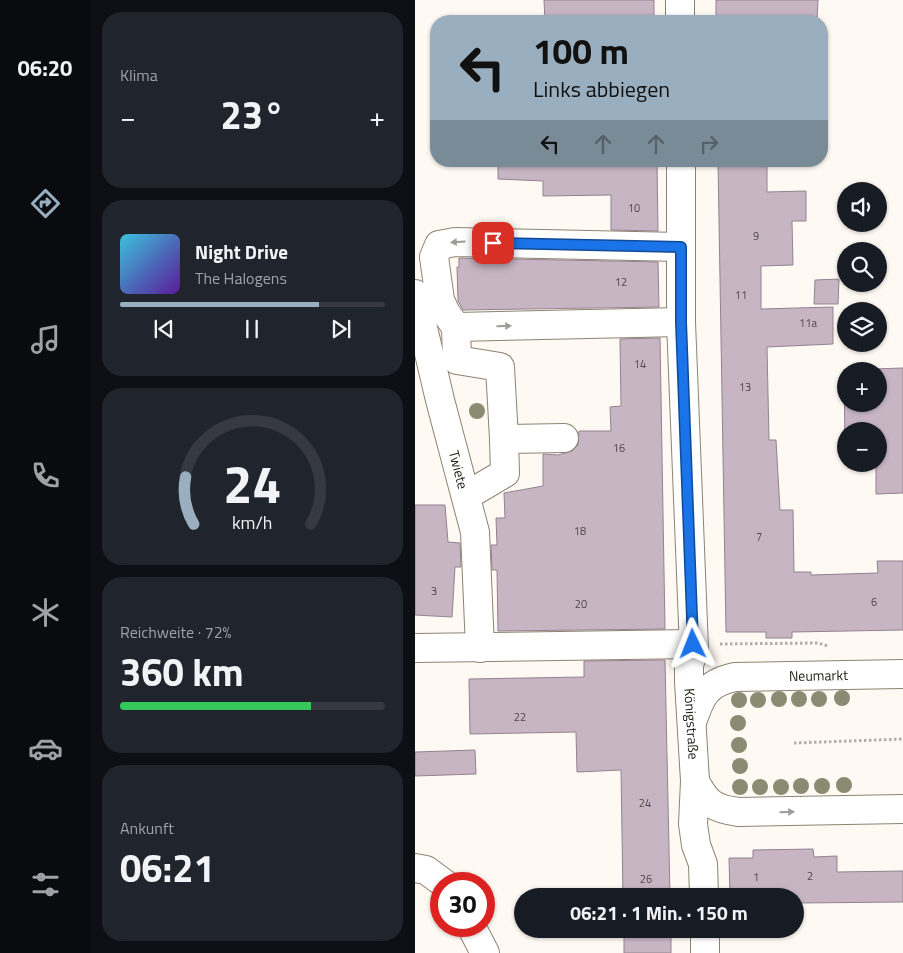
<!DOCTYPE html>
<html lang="de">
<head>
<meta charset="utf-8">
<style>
	:root { --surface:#171b24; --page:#20242c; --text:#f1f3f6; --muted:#9ea1a6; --line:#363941; --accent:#99aebe }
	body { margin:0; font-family:"Titillium Web",sans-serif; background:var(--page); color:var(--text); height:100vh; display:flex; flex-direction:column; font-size:19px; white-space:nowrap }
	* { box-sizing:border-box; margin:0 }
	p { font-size:16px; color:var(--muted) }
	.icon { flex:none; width:28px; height:28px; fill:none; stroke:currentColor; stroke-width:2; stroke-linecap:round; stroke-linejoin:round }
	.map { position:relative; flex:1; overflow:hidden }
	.panel { display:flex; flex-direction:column; gap:12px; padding:12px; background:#0d0f14; width:325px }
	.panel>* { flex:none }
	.banner { position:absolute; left:15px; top:15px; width:398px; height:152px; border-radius:20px; box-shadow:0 1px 4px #0004; background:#99aebe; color:#111; overflow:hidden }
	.controls { position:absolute; left:422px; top:182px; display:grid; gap:10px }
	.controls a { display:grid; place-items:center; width:50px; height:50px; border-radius:50%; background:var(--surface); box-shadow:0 1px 4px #0004; font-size:25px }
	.speed { position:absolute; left:15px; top:872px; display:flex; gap:10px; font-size:25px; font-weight:700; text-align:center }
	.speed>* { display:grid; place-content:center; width:65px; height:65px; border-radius:50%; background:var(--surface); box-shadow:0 1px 4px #0004; line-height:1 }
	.speed .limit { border:8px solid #d22; background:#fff; color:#111 }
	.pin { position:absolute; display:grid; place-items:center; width:42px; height:42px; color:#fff; margin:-21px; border-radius:10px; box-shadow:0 2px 8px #0006 }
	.me { position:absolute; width:55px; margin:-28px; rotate:358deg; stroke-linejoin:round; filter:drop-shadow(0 0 4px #0008) }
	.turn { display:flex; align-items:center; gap:18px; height:105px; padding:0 20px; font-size:22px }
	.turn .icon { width:65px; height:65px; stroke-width:2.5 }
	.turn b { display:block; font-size:35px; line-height:42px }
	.lanes { display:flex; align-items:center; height:48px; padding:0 20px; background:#0003; justify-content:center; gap:25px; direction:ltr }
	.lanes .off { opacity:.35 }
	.big { font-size:38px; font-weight:700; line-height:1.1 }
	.panel .card { flex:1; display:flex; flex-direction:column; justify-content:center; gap:8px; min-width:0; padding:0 18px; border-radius:20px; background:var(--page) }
	.panel .dial { align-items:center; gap:0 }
	.dial svg { height:130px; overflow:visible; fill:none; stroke:var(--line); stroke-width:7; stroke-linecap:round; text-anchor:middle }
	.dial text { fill:var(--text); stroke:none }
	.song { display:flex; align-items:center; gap:15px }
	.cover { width:60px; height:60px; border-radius:8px; background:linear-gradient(135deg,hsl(190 70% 55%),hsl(270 70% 35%)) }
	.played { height:5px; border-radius:2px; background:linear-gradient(90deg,var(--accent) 75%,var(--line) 75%) }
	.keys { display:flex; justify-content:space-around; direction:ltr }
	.heat { display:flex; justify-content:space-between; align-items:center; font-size:28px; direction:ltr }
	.charge { height:8px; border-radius:4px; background:linear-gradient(90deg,#34c759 72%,var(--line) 0) }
	.trip { position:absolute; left:99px; top:888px; width:290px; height:50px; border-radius:25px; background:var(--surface); box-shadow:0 1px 4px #0004; font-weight:700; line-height:50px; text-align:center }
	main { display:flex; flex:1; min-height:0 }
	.menu { display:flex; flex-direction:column; width:90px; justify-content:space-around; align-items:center; background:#090b0e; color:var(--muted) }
	.menu .icon { width:35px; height:35px }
	.menu .current { color:var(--accent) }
	.menu b { font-size:22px; color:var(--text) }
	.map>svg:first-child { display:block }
</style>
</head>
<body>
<main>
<nav class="menu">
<b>06:20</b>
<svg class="icon current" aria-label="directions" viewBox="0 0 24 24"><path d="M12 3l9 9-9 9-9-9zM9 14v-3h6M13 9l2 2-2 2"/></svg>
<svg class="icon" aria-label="music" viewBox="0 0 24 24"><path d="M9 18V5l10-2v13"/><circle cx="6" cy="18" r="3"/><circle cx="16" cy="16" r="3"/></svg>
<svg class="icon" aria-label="phone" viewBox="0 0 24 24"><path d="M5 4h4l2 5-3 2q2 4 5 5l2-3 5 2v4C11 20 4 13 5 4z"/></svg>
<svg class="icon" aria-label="climate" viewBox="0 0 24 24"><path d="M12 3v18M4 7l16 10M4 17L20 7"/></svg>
<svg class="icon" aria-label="car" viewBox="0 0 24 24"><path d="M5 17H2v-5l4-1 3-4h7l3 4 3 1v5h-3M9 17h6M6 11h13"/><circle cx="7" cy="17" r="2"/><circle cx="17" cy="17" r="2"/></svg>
<svg class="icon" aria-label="filters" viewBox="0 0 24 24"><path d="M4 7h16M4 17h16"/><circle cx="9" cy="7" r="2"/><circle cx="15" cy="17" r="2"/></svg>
</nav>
<section class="panel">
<div class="card"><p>Klima</p>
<div class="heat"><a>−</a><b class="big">23°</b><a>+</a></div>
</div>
<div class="card">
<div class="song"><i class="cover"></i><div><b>Night Drive</b><p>The Halogens</p></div></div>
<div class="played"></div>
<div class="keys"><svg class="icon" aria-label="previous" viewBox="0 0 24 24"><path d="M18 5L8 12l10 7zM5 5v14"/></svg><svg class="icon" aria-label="pause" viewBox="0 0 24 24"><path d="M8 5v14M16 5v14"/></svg><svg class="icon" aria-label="next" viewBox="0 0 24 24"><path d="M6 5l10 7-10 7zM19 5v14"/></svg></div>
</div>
<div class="card dial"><svg viewBox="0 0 100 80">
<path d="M14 69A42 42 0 1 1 86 69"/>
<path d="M14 69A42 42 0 0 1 9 40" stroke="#99aebe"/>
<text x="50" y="56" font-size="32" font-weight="700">24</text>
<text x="50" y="72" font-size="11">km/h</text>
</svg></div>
<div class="card"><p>Reichweite · 72%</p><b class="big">360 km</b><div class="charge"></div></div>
<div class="card"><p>Ankunft</p><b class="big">06:21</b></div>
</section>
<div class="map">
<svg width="488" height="953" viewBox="0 0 488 953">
	<rect width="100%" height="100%" fill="#fef9f2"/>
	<!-- building -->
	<path fill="#c7b5c4" stroke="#938290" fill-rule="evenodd" d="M129,0H239V21H130Z
		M301,0H403L402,21H301Z
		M83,161H242L243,231L196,230V195L128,196V181L83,179Z
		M303,161H352V192L391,191V221H377L378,265L346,266V309L418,307V344L352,347L354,440H361L365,510H378L379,572H396V575L463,573L462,561H488V630L377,632V638H351V632H311Z
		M44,258L243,262L244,307L48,310L43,301L42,267H44Z
		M424,279L423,304H399L400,280Z
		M245,338L250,629L83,631L82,570H77L76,545H82L81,518H90L89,493L128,486V454L143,455L157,451L163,445L164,431H196L195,407L206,406L205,339Z
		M488,368V493L461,494V464H464V431H431L430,443L429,370ZM431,371H464V404H431Z
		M0,505H30L33,542L45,543L46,567H40L37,617L0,615Z
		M250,660L255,896H208L206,770L162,772L161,732L55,734L54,679L169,677V661Z
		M60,750L61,774L0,776V752Z
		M398,849L399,857L422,856V872L488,871V902L383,903V900H380V896H315L314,858H338V850Z
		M209,929H256V953H209Z"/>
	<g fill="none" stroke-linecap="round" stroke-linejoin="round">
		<defs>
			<g id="minor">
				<path d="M265,0V21"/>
				<path id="s1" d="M266,161V322L279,649L274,665V682L280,781L278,824L281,845L288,864L289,896"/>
				<path id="s2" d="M0,294L25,400L60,532L65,648"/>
				<path d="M41,327L266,322"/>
				<path d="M149,438L89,439L85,367L42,360L41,327L31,313L25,300L19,257L24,245L40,242L266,247"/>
				<path d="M51,496L90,473L89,439"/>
				<path d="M0,648L278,644"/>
				<path id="s3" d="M277,722C286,696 291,683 320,677L488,674"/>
				<path d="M280,781C291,803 299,809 324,812L488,809"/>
				<path d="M0,868L11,870L30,884"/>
				<path d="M56,926L70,953"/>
				<path d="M290,929V953"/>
			</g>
		</defs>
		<!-- minor casing -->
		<use href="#minor" stroke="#8d8372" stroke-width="30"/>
		<!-- path -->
		<path stroke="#b2aea7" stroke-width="3" stroke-dasharray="2.5 2.5" stroke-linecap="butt" d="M305,644L403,643L413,646
			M379,743L488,739"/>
		<!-- minor -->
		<use href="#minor" stroke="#fff" stroke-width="28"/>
	</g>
	<!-- trees -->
	<g fill="#8b8a72">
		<circle cx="62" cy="411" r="8"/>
		<circle cx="427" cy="698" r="8"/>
		<circle cx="364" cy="699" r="8"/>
		<circle cx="384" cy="699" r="8"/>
		<circle cx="404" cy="699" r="8"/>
		<circle cx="324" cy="700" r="8"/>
		<circle cx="343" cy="700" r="8"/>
		<circle cx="323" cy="723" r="8"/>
		<circle cx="324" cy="745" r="8"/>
		<circle cx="325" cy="766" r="8"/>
		<circle cx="429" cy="785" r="8"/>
		<circle cx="386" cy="786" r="8"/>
		<circle cx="407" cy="786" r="8"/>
		<circle cx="325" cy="787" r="8"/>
		<circle cx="345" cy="787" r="8"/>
		<circle cx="366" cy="787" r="8"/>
	</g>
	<!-- one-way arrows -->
	<defs><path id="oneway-solid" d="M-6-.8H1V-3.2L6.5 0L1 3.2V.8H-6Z" transform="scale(1.25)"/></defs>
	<g fill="#9d9c98">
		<use href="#oneway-solid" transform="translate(43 242) rotate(177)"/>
		<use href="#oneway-solid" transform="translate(89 326) rotate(-1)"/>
		<use href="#oneway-solid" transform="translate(372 812) rotate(-1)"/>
	</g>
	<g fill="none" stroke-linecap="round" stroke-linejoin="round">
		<defs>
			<path id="route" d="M78,243L266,247V322L278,644"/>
		</defs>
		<!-- route casing -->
		<use href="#route" stroke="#114b97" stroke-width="12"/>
		<!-- route -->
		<use href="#route" stroke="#1a73e8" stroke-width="9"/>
	</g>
	<g text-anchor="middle" stroke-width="5" stroke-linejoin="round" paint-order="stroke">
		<!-- number labels -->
		<g font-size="11" fill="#4e4745">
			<text x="219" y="212">10</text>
			<text x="341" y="240">9</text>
			<text x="206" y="286">12</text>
			<text x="326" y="299">11</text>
			<text x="393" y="327">11a</text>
			<text x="225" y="368">14</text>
			<text x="330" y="391">13</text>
			<text x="204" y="452">16</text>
			<text x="165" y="535">18</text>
			<text x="344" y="541">7</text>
			<text x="19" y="595">3</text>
			<text x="459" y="606">6</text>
			<text x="166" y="608">20</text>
			<text x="105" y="721">22</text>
			<text x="230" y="807">24</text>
			<text x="395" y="880">2</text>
			<text x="341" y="881">1</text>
			<text x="231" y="883">26</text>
		</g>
		<!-- street labels -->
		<g font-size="14" fill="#26221b" stroke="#fef9f2">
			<text dy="5" stroke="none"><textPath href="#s2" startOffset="181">Twiete</textPath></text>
			<text dy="5" stroke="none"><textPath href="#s3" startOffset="150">Neumarkt</textPath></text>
			<text dy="5" stroke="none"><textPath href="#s1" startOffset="564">Königstraße</textPath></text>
		</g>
	</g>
</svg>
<div class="controls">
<a><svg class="icon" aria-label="sound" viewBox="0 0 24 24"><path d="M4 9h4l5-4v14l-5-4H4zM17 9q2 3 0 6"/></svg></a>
<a><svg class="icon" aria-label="search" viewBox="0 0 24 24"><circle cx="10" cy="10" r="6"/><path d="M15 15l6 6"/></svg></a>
<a><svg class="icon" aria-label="layers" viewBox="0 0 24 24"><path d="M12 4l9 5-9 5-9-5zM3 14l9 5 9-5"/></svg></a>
<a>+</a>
<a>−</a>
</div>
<div class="speed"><div class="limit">30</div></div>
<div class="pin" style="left:78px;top:243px;background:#d93025"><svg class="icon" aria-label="arrive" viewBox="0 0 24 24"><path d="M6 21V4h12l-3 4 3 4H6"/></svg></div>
<svg class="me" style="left:278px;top:644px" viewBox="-20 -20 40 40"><path d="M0-17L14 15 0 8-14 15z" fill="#1a73e8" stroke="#fff" stroke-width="4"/></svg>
<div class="trip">06:21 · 1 Min. · 150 m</div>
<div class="banner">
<div class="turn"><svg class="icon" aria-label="left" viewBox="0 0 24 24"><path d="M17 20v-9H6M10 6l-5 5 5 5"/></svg><div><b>100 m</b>Links abbiegen</div></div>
<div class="lanes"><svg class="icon" aria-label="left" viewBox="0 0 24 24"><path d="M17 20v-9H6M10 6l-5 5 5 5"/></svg><svg class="icon off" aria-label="ahead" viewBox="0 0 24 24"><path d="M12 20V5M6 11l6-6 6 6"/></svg><svg class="icon off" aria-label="ahead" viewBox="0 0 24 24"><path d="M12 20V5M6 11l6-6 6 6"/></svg><svg class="icon off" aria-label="right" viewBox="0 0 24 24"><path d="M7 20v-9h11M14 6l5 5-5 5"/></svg></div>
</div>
</div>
</main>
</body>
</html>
